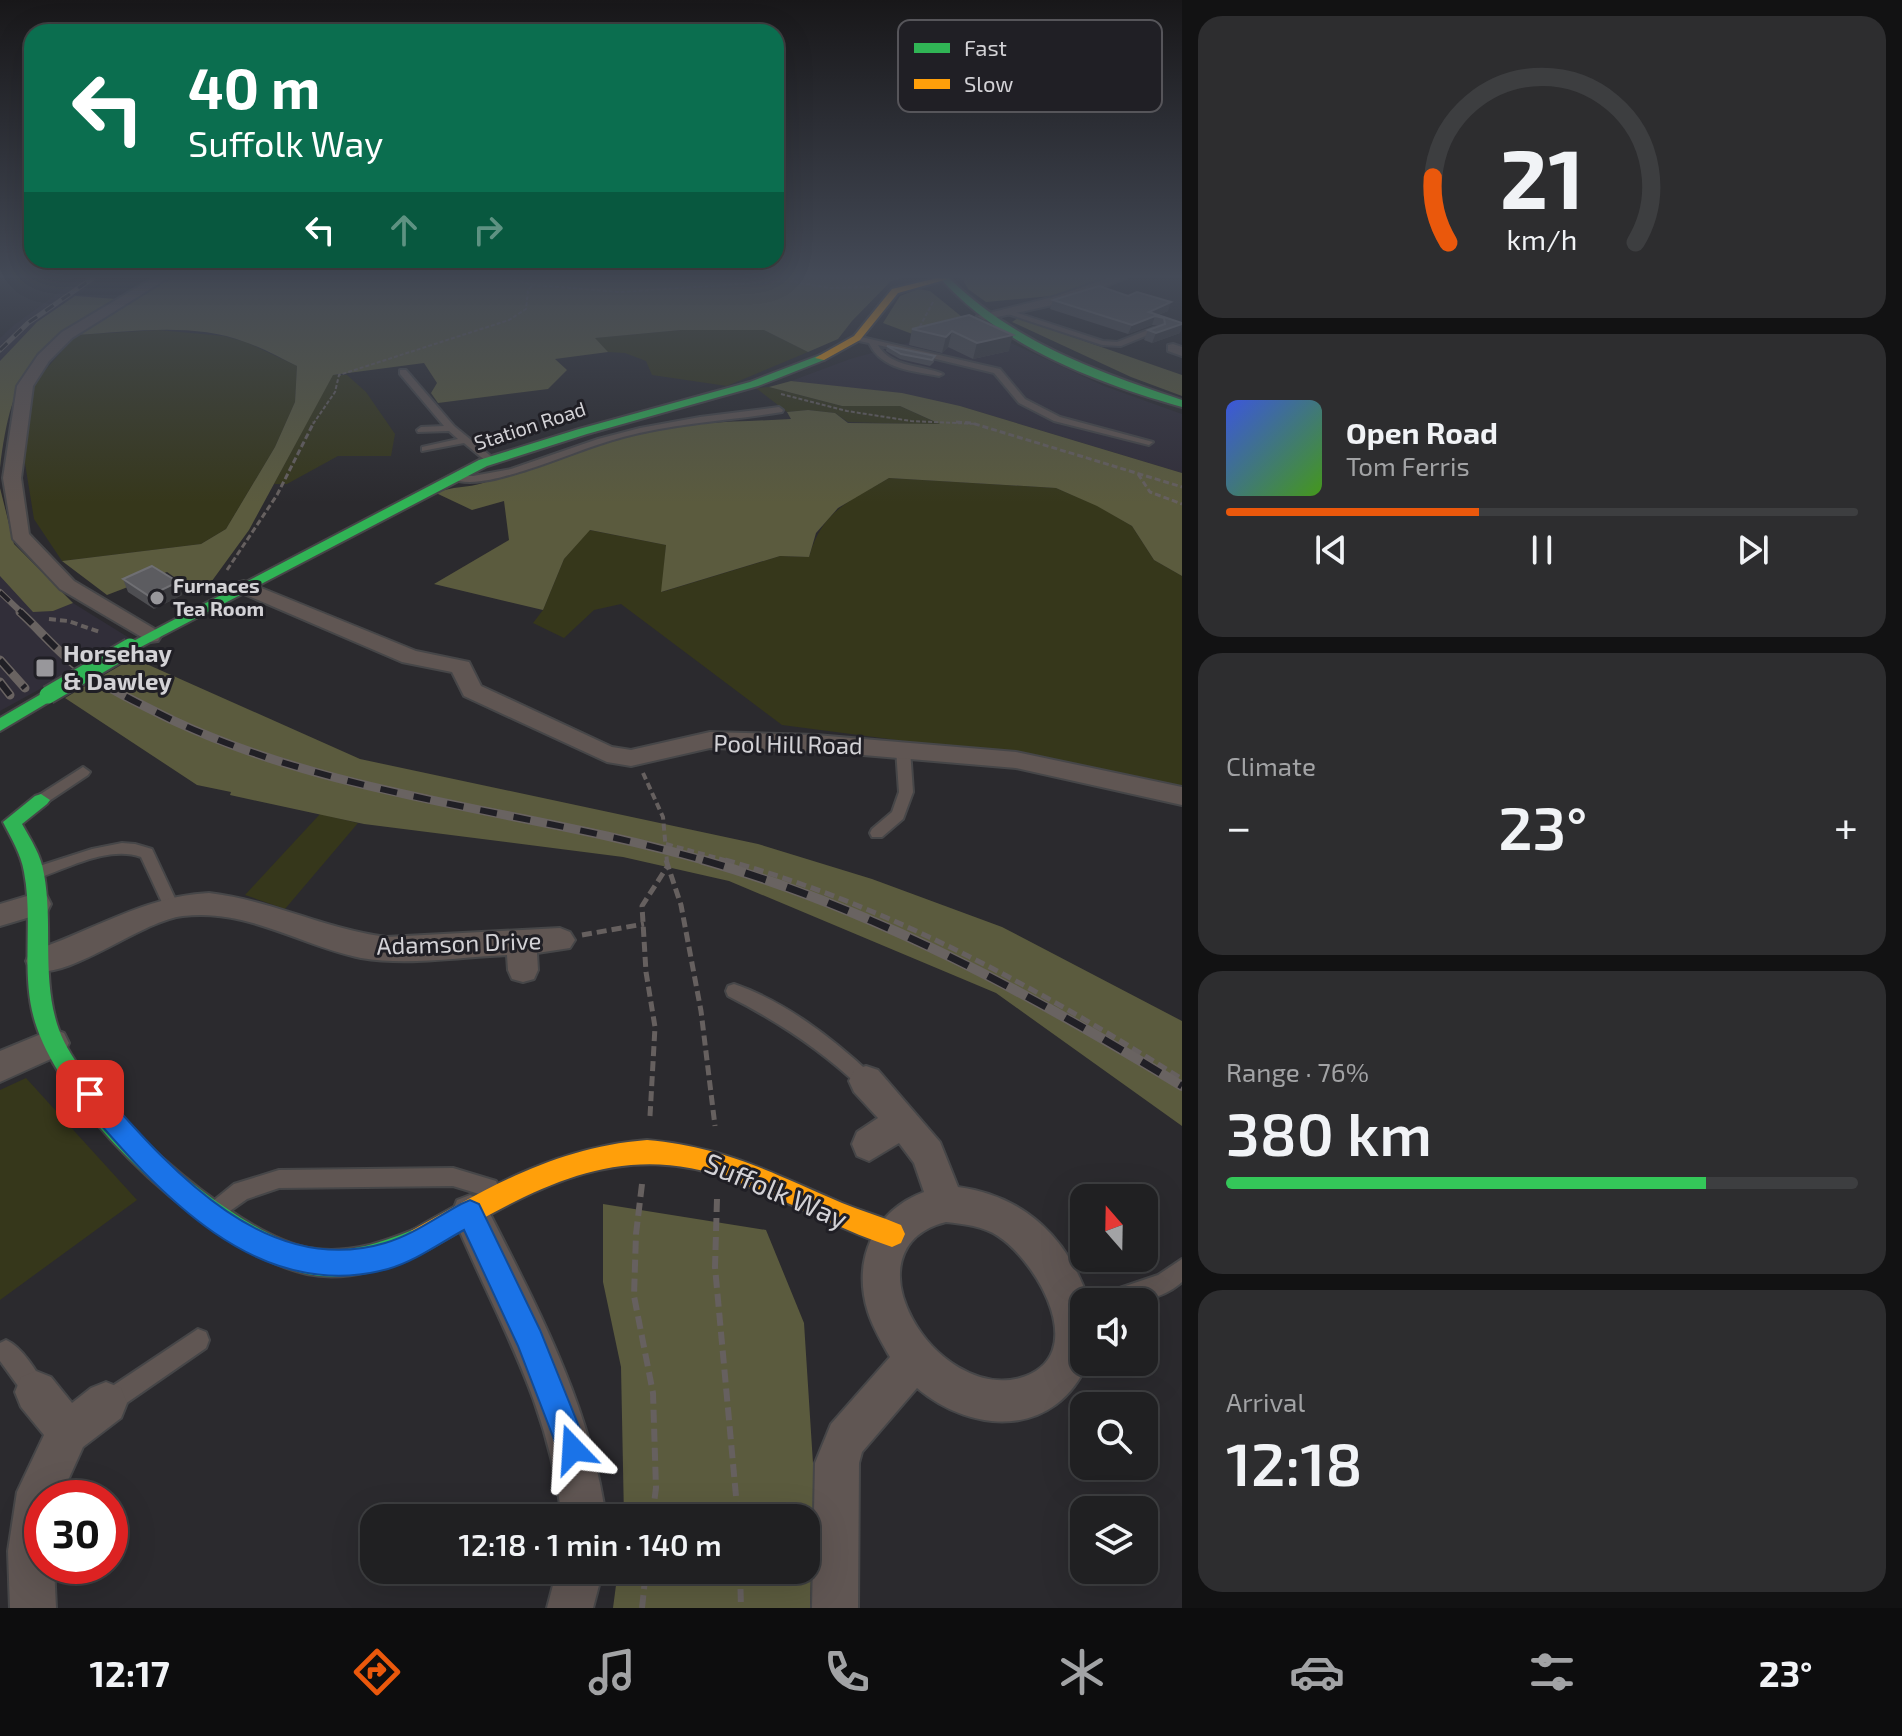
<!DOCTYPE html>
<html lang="en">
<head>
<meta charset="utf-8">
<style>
	:root { --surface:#202022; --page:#2d2d2f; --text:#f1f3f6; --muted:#a2a3a5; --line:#3d3e40; --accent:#ea580c }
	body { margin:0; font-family:"Exo 2",sans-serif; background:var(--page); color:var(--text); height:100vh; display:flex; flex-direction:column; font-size:30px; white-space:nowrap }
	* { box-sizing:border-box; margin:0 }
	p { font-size:26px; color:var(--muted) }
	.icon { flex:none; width:44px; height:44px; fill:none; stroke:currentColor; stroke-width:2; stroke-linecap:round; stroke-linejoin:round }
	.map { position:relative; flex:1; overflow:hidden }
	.sheet { display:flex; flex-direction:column; gap:16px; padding:16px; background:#121213; width:720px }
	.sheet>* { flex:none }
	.guide { position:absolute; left:24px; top:24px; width:760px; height:244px; border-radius:24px; box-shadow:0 8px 32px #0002,0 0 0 2px var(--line); background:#0b6e4f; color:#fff; overflow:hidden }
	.needle { width:52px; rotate:340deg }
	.tools { position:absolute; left:1070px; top:1184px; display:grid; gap:16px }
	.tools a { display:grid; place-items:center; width:88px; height:88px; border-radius:16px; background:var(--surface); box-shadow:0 8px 32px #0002,0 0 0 2px var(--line); font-size:40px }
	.speed { position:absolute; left:24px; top:1480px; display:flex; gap:16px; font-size:40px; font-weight:700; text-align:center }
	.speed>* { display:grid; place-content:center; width:104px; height:104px; border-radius:50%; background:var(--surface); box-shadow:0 8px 32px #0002,0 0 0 2px var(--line); line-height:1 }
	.speed .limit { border:12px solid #d22; background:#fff; color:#111 }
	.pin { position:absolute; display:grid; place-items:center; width:68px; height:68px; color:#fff; margin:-34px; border-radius:16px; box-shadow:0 4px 12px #0006 }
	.me { position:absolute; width:88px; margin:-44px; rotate:340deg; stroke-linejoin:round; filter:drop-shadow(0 0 6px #0008) }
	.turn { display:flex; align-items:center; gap:28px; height:168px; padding:0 32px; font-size:36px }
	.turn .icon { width:104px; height:104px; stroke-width:2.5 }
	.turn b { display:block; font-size:56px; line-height:68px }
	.lanes { display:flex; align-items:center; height:76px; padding:0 32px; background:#0003; justify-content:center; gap:40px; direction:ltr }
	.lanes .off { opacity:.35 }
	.big { font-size:60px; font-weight:600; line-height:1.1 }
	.sheet .card { flex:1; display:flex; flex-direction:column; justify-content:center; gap:12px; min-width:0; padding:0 28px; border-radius:24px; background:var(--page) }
	.sheet .dial { align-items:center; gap:0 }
	.dial svg { height:208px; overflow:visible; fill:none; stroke:var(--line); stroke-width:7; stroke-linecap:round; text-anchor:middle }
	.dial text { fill:var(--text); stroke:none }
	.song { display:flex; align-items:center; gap:24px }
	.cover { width:96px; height:96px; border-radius:12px; background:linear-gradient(135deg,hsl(230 70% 55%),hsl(100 70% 35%)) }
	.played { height:8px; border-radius:4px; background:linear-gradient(90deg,var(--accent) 40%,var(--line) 40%) }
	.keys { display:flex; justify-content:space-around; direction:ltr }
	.heat { display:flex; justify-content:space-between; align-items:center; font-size:44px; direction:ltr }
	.charge { height:12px; border-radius:6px; background:linear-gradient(90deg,#34c759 76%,var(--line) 0) }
	.trip { position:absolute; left:360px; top:1504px; width:460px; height:80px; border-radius:24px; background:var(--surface); box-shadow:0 8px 32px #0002,0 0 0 2px var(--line); font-weight:600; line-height:80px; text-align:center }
	.tabs { display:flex; height:128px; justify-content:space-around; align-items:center; background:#0d0d0e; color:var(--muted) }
	.tabs .icon { width:56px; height:56px }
	.tabs .on { color:var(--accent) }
	.tabs b { font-size:36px; color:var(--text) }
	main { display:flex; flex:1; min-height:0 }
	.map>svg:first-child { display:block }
</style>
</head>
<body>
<main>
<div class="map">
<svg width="1182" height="1608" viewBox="0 0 1182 1608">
	<rect width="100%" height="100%" fill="#2b2a2e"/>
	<!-- built -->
	<path fill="#312e39" d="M79,278H101L77,295L116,299L72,326L41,352L25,372L6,419L0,468V338L14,325Z
		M972,325L1104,386L1182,414V473L960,406L791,381L850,359Z
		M0,488L14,544L73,603L131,639L0,711Z"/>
	<!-- green -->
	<path fill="#36371b" d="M158,330L224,336L246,342L297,366L295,402L275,447L226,529L201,544L62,561L34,519L24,457L33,384L76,335Z
		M681,330H764L808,352L727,386L652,375L646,361L625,353L608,352L594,338Z
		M332,375H347L366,392L395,434L391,456H338L287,484H274Z
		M769,387L842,406H900L942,425L848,422L835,413L808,410L787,412L756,388Z
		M889,478L1056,488L1098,506L1132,526L1154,560L1182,576V787L1012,755L782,725L621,604L594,610L564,638L533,623L543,610L564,559L589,530L666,545L662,592L780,556L809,557C822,510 850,501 889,478Z
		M320,814L358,823L285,909L245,895Z
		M26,1078L137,1200L0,1300V1090Z"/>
	<!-- forest -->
	<path fill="#5b5b3e" d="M169,278H902L891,281L852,321L838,339L808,352L764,330H681L595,338L608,352L555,359L567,370L548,389L438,403L431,393L437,383L424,363L333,375L249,530L201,596L167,572L107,595L62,561L201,544L226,529L275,447L295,402L297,366C280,358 263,348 245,342C193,322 130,332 76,335Z
		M962,278H1103L1105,279L1051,296L986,302L968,289Z
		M918,289L930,291L972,325L923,338L883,323L900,296Z
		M75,296L116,299C33,350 12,369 0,468V361L37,322Z
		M1018,318L1182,375V396L1131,377L1012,322Z
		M791,381L902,393L960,406L1182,473V576L1154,560L1132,526L1097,506L1056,488L889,478L838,508L816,533L809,557L780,556L661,592L666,545L590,530L564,559L543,610L434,584L509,540L504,501L472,510L436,493C452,486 468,488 483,483C535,465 587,446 640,433C692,421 740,422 791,419L787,412L808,410L835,413L848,423L940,424L900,406H842L769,387Z
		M0,488L14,544L73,603L53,611L33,612L0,576Z
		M133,658L360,759L758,844L872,879L1002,927L1182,1021V1126L996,993L729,881L623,857L364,824L230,795L231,792L197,785L65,698Z
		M603,1204L766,1230L804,1323L814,1479L810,1608H613L618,1570H806V1518H624L621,1367L603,1282Z"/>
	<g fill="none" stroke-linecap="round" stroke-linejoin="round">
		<defs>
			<path id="lane" d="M1008,310L1103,341L1117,342L1153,328L1160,330L1121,346L1102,345L1008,314Z
				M857,336L1000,369L1025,399L1060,417L1153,442L1149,445L1054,421L1019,403L994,373L878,345C892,369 921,364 943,374L939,376C914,371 881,370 869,343L854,340V336Z
				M400,370H406L454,426L493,458V462H487L464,443L422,451V447L458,439L449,431L418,432L417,430L421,427L444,426L400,374Z
				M779,407L783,410L782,412C729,421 675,423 623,437C589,446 556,461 523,471C503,477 469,488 450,478L455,475L473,476L511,469L598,439L640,428L700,417Z
				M903,745L910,749L913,792L903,819L882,837H872L870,833L872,829L892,812L899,792L896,749Z
				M83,767L90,772L88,775L46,803H36L34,800L36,797Z
				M122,843L135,844L152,849L179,907L176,911L171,913L166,911L141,857C108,845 67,869 35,879L30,877L28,873L30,869L92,849Z
				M734,984C786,1002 832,1038 872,1075L875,1081L872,1087L866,1089L860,1087C820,1049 777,1021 728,996L726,991L728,986Z
				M453,1168L496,1181L499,1188L496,1195L489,1197L453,1186L279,1188L247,1199L220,1218L213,1215L210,1208L213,1201L234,1184L279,1170Z
				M1182,1259V1282C1157,1304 1127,1302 1096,1302L1099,1295L1158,1275Z
				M198,1329L206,1332L209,1340L206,1348L115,1411L107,1414L99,1411L96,1403L99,1395Z
				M6,1340C22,1347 39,1373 45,1389L42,1397L34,1400L26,1397L0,1361V1343Z"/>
			<path id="street" d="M153,278H168L72,338L49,361L33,386L21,478L29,534L74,581L158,631L161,636L158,641L150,642L60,589L13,539L3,478L17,386L38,355L62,332Z
				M1108,278H1126L1066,302L984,320L977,316L1057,296Z
				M1173,344L1182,347V356L1168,351V345Z
				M244,581L416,651L469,662L481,686L612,747L631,750L710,732L816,735L1016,752L1182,787V805L1016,768L816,751L710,748L631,766L607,762L464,696L452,672L402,662L237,591L234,587L237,583Z
				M37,893L47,896L51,904L47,912L0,926V904Z
				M209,893C270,900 325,929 386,937L560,928L570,932L575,940L570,948L537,953L538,970L534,979L523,982L512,979L508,970L507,955C460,957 408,966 361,958C301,946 247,908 183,916C140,921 68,982 30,970L26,961L30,952C91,932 144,896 209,893Z
				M53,1029L64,1033L69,1043L64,1053L0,1082V1051Z
				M866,1066L878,1070L940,1142L958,1187C1025,1196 1069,1239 1089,1302H1084V1362H1088C1056,1438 973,1435 917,1388L862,1452L859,1463L858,1608H812L815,1463L831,1424L890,1357C882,1343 873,1328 868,1312C852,1261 873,1211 924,1192L914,1163L899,1143L869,1161L857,1156L852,1144L857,1132L878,1118L854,1092L849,1081L854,1070ZM946,1222C964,1224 983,1226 998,1236C1038,1262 1092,1357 1020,1378C935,1401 842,1248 946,1222Z
				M470,1195L483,1200C535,1303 590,1403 606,1518H562C547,1396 497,1322 452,1213L457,1200Z
				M36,1371L51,1377L72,1403L91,1388L106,1382L121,1388L127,1403L121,1418L83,1447L60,1498H42V1566H54L56,1608H10L8,1551L17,1492L44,1435L21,1407L15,1392L21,1377Z
				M557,1570H603L593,1608H547Z"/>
			<path id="fast" d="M940,278H949C1014,342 1097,372 1182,400V407C1096,383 1001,346 940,278Z
				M820,355L825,358L824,360L758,386L587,434L487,466L135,650L130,652L122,647L479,460L579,429L750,382Z
				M48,690L54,691L56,695L54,699L0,731V718Z
				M41,794L50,800L47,804L22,824C31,840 41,855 44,874C53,923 42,975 57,1024C79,1097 234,1235 309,1248C350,1255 383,1242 420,1227L429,1231L433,1240L429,1249C390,1266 351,1283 307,1274C213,1253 68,1119 37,1028C19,978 34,923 24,872C21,854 11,838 3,822L35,796Z"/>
			<path id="slow" d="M937,278L948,279L898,293L860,340L824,360L815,358L854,336L892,289Z
				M647,1140C725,1147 772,1173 842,1203C862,1211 882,1217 901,1225L905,1234L901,1243L892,1247C838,1229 789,1201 735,1181C617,1135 529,1192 429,1249L420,1253L411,1249L407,1240L411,1231C489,1187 557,1147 647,1140Z"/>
		</defs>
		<!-- lane casing -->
		<use href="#lane" stroke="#464648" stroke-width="4"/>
		<!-- street casing -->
		<use href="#street" stroke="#464648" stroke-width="4"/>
		<!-- fast casing -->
		<use href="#fast" stroke="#464648" stroke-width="4"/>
		<!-- slow casing -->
		<use href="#slow" stroke="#464648" stroke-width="4"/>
		<!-- path-far4 -->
		<path stroke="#66605f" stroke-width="2" stroke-dasharray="4 2" stroke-linecap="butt" d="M508,278L533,285L620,292L789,281L830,288L872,287
			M917,332L933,302
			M781,394L847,411L911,421L977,424
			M313,424L335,392L339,375L509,320L526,309L528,290L533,285"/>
		<!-- path-far3 -->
		<path stroke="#66605f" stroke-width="3" stroke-dasharray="6 3" stroke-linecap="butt" d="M956,422L972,423L1182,487
			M1138,474L1150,492L1182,504
			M227,570L277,495L314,422"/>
		<!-- path-far2 -->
		<path stroke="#66605f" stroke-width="4" stroke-dasharray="7 4" stroke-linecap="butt" d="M49,619L68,621L100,632
			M643,773L663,817L667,862
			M666,844L732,862"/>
		<!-- path-far1 -->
		<path stroke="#66605f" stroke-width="5" stroke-dasharray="10 5" stroke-linecap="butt" d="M666,860L681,905L701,1011L715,1126
			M725,860C888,905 1040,989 1182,1079
			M582,935L644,924
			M650,1116L655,1027L646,972L642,906L667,867"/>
		<!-- path -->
		<path stroke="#66605f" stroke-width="6" stroke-dasharray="13 6" stroke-linecap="butt" d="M642,1184L636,1234L634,1296L653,1393L656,1488L652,1518
			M717,1199L715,1267L738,1518
			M740,1570L741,1608
			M642,1608L646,1570"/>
		<!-- lane -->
		<use href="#lane" fill="#605653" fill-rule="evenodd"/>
		<!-- street -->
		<use href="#street" fill="#605653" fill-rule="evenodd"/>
		<!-- fast -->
		<use href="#fast" fill="#30b455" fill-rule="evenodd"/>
		<!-- slow -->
		<use href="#slow" fill="#ff9f0a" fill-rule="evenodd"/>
		<defs>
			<path id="rail-far3" d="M0,350L28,323L93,278"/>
			<path id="rail-far2" d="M0,592L23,614"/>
			<path id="rail-far1" d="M20,612C41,631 59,654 82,670C110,690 142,705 172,720C343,800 531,810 710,862
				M0,660L25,688
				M0,682L10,695"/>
			<path id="rail" d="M703,860C874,909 1031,994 1182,1086"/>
		</defs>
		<!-- rail-far3 casing -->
		<use href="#rail-far3" stroke="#696361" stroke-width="5"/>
		<!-- rail-far2 casing -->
		<use href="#rail-far2" stroke="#696361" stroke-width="6"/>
		<!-- rail-far1 casing -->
		<use href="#rail-far1" stroke="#696361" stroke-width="9"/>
		<!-- rail casing -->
		<use href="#rail" stroke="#696361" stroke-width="10"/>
		<!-- rail-far3 -->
		<use href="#rail-far3" stroke="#201f25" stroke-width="3" stroke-dasharray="10" stroke-linecap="butt"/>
		<!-- rail-far2 -->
		<use href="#rail-far2" stroke="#201f25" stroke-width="4" stroke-dasharray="13" stroke-linecap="butt"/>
		<!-- rail-far1 -->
		<use href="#rail-far1" stroke="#201f25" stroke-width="6" stroke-dasharray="17" stroke-linecap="butt"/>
		<!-- rail -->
		<use href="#rail" stroke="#201f25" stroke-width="7" stroke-dasharray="22" stroke-linecap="butt"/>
		<defs>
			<path id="fast-bridge" d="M48,695L130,647"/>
		</defs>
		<!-- fast-bridge casing -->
		<use href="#fast-bridge" stroke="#464648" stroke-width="21" stroke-linecap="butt"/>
		<!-- fast-bridge -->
		<use href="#fast-bridge" stroke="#30b455" stroke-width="17"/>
	</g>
	<!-- wall -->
	<path fill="#4e4e52" d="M1053,300L1168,311L1158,315L1182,323L1180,333L1152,343L1144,340L1148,330L1158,326L1152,325L1128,334L1050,309Z
		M969,315L1009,351L973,359L948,347L942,353L909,345L912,329Z
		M887,346L935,356L934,362L930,366L900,359L886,351Z
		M123,579L178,582L182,595L154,609L128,592Z"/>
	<!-- shaded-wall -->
	<path fill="#3a3a3e" d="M1171,302L1168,311L1155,316L1152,325L1128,334L1132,325L1149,312Z
		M1182,324L1180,333L1152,343L1156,333Z
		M952,331L948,347L942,353L946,337Z
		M1013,335L1009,351L973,359L977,343Z
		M178,582L182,595L154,609L149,596Z"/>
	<!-- building -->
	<path fill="#5c5c60" stroke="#6f6f73" stroke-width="2" d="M1099,286L1128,296L1137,292L1171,302L1149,312L1182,323V324L1156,333L1148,330L1165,324L1164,318L1155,316L1132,325L1053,300Z
		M969,315L1013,335L977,343L952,331L946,337L912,329Z
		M887,346L935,356L932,360L901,354Z
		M152,566L178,582L149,596L123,579Z"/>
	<!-- sky -->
	<linearGradient id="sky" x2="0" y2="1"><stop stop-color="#181719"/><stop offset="0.55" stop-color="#444a57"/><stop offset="1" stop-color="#444a57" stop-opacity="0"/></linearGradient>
	<rect width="1182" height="503" fill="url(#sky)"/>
	<!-- route -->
	<path fill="#1a73e8" stroke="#114b97" stroke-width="2" d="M90,1084L98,1087C169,1167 264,1279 385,1243C411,1236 437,1217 461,1204L470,1200L479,1204L540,1330L588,1449L584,1460L573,1464L562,1460L518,1346L464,1230C440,1243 414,1262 388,1269C257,1305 158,1192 81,1102L78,1094L81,1087Z"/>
	<!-- markers -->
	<g fill="#98979b" stroke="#201f25" stroke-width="3">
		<circle cx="157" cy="598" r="8"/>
		<rect x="35" y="658" width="20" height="20" rx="4"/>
	</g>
	<g text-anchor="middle" stroke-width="6" stroke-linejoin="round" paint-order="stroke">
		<!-- far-street labels -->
		<g font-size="20" fill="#d3d2d6" stroke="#201f25">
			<text transform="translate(530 426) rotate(-18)" y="7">Station Road</text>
		</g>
		<!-- far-poi labels -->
		<g font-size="20" font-weight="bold" fill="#d3d2d6" stroke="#201f25" text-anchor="start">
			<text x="173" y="593">Furnaces<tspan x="173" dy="23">Tea Room</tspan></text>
		</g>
		<!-- poi labels -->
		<g font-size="24" font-weight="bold" fill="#d3d2d6" stroke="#201f25" text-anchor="start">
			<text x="63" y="662">Horsehay<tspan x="63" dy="28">&amp; Dawley</tspan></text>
		</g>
		<!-- street labels -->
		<g font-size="24" fill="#d3d2d6" stroke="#201f25">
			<text transform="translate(788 745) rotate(1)" y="8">Pool Hill Road</text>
			<text transform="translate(459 944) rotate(-2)" y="8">Adamson Drive</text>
		</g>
		<!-- near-street labels -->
		<g font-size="28" fill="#d3d2d6" stroke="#201f25">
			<text transform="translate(776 1191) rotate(23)" y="10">Suffolk Way</text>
		</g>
	</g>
	<!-- legend -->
	<rect x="898" y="20" width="264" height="92" rx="12" fill="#201f25" stroke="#56555a" stroke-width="2"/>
	<rect x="914" y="43" width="36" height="10" fill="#30b455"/>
	<rect x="914" y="79" width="36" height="10" fill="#ff9f0a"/>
	<g font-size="22" fill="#d3d2d6">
		<text x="964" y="56">Fast</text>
		<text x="964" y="92">Slow</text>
	</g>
</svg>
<div class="tools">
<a><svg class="needle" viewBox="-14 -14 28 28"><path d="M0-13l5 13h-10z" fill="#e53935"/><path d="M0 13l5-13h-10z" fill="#a2a3a5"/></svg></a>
<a><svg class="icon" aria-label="sound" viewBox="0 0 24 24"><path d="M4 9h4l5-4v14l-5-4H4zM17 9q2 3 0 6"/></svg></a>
<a><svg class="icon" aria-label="search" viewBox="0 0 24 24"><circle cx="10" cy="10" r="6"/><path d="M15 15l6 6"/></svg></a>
<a><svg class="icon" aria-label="layers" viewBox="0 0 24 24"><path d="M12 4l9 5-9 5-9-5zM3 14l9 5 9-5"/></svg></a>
</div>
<div class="speed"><div class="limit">30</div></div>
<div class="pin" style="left:90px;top:1094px;background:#d93025"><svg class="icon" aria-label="arrive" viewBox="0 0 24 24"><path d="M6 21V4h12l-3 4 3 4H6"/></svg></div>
<svg class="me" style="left:573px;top:1449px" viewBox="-20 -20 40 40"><path d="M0-17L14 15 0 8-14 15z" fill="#1a73e8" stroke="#fff" stroke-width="4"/></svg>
<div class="trip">12:18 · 1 min · 140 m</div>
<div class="guide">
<div class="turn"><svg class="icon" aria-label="left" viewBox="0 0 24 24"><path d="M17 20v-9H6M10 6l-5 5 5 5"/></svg><div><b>40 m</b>Suffolk Way</div></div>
<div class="lanes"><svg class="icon" aria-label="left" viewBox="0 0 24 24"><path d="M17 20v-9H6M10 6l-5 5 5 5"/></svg><svg class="icon off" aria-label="ahead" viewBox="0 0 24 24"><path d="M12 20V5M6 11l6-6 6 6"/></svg><svg class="icon off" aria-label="right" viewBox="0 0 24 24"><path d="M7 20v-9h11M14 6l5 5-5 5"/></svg></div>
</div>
</div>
<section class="sheet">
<div class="card dial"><svg viewBox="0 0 100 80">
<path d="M14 69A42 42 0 1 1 86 69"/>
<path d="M14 69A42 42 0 0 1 8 44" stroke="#ea580c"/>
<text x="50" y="56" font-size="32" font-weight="700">21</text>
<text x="50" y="72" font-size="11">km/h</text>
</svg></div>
<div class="card">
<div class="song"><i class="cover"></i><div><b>Open Road</b><p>Tom Ferris</p></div></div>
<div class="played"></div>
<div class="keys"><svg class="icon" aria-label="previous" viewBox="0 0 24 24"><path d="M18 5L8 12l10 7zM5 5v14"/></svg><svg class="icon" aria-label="pause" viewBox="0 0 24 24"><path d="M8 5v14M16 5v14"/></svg><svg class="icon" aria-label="next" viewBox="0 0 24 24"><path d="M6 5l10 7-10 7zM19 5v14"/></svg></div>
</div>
<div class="card"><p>Climate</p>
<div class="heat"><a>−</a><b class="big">23°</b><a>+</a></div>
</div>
<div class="card"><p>Range · 76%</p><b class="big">380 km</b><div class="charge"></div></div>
<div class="card"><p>Arrival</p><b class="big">12:18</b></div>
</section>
</main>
<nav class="tabs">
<b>12:17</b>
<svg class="icon on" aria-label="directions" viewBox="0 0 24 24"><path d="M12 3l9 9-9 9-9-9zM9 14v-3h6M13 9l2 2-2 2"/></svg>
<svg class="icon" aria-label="music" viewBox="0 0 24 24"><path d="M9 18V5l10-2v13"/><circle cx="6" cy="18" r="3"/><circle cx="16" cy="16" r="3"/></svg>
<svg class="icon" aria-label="phone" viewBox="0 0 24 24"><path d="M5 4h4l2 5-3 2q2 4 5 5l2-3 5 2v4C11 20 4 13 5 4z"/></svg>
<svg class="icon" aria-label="climate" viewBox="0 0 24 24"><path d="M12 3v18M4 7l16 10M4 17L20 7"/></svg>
<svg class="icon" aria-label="car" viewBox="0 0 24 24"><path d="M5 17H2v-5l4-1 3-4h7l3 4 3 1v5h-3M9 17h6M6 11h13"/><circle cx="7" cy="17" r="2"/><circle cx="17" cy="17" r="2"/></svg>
<svg class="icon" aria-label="filters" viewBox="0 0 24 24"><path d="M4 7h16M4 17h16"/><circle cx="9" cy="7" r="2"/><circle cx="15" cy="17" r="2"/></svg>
<b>23°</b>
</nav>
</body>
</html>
